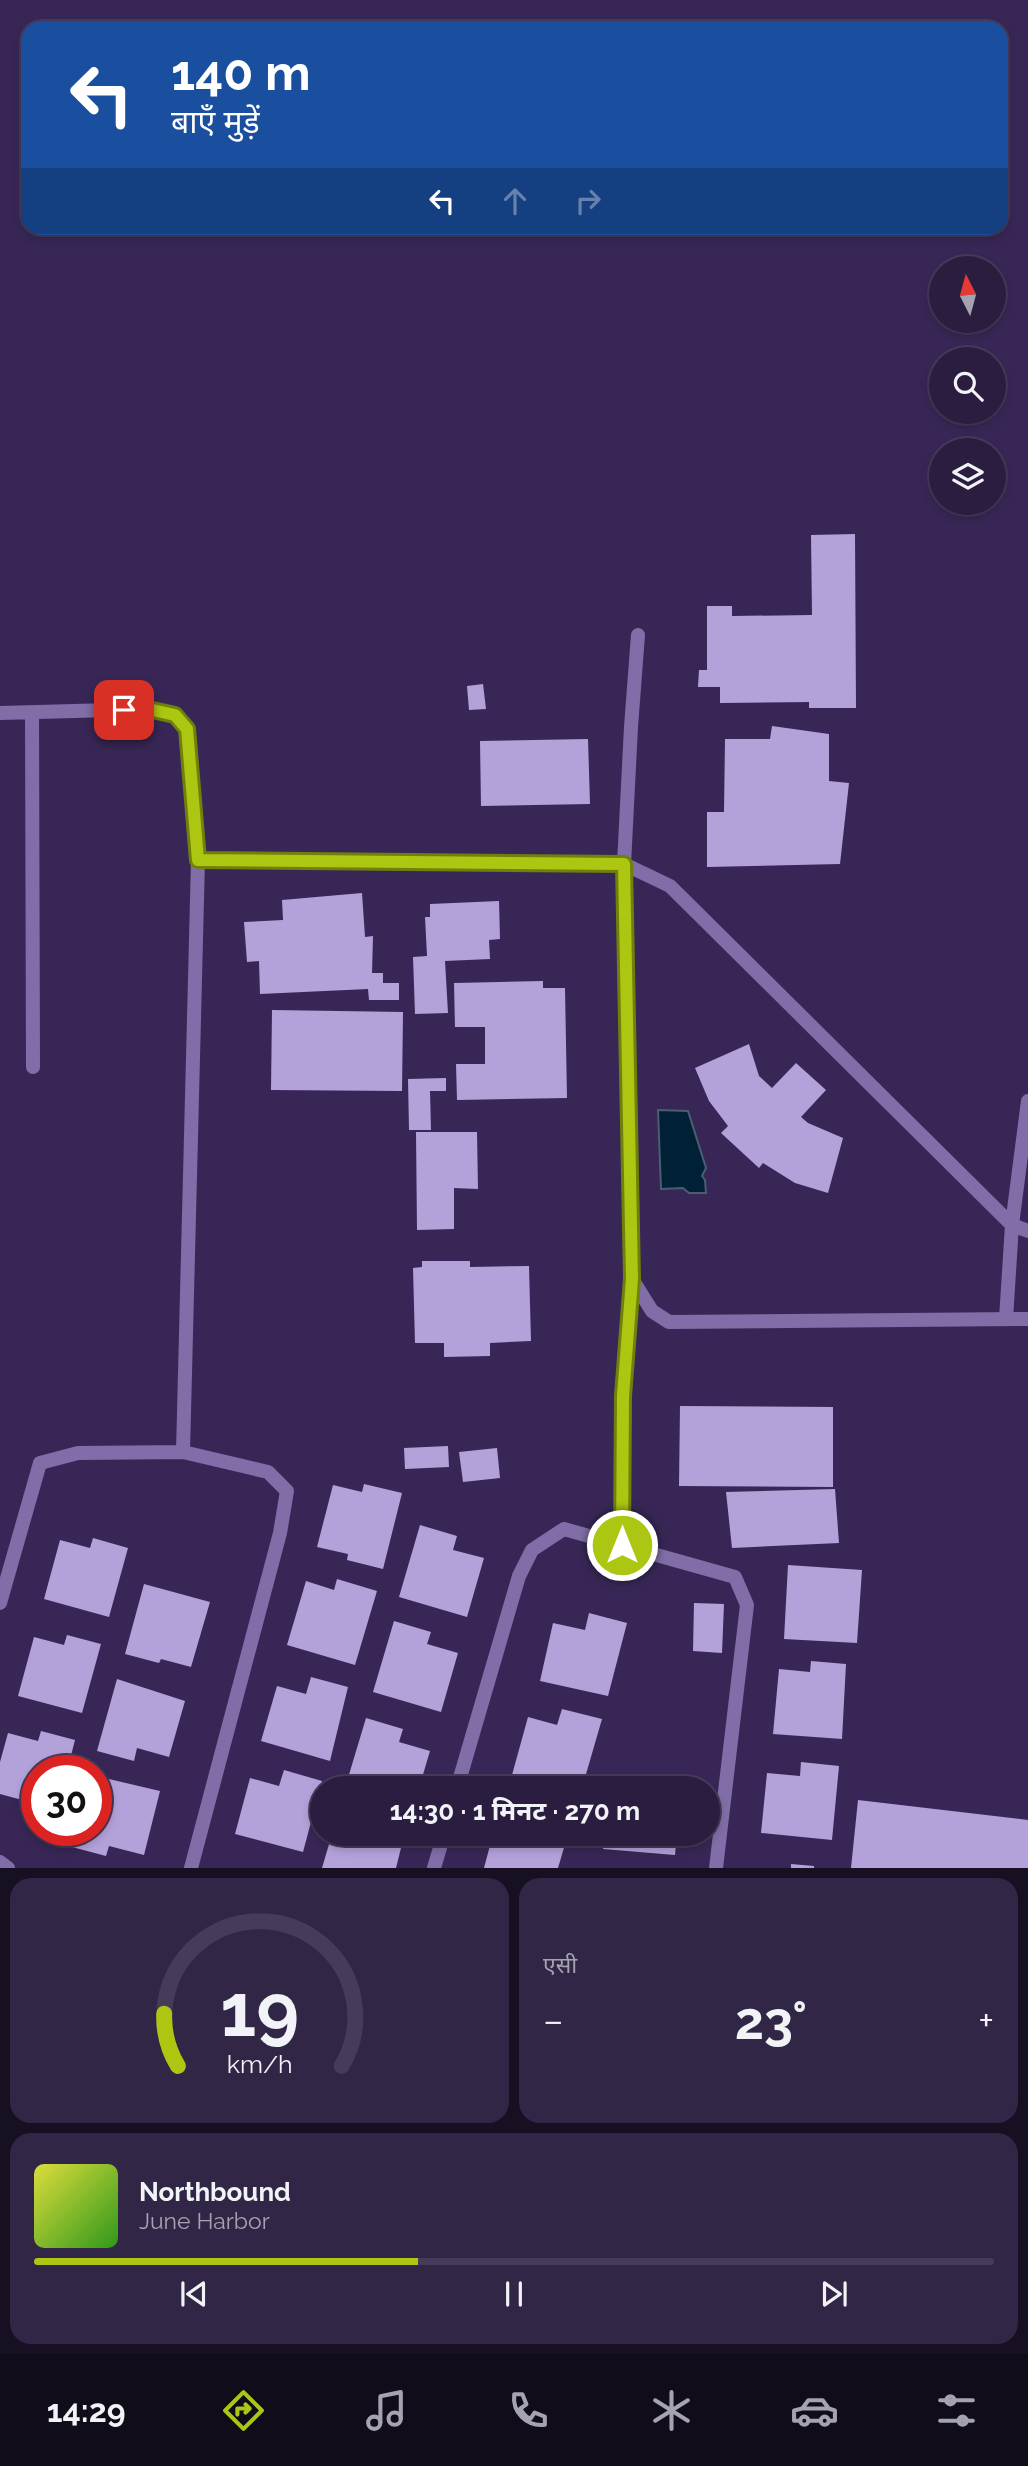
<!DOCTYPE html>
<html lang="hi">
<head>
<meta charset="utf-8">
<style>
	:root { --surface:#2a1d40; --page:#322647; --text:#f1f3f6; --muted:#a5a2b1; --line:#463b59; --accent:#acc611 }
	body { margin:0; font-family:Raleway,"Noto Sans Devanagari",sans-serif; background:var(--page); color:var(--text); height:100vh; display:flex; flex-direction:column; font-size:26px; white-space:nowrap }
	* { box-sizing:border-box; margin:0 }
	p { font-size:23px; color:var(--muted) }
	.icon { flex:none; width:38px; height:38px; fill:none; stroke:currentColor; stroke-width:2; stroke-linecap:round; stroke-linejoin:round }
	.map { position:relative; height:1868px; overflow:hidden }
	.side { display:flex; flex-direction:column; gap:10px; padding:10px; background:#171023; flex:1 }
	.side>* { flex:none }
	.banner { position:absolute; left:21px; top:21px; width:987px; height:214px; border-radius:21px; box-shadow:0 4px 10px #0003,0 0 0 2px var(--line); background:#1a4fa0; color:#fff; overflow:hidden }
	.needle { width:46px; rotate:354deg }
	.fabs { position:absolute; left:929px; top:256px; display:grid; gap:14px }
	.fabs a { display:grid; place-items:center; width:77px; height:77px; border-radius:50%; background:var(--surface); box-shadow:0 4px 10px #0003,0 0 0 2px var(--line); font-size:35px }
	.speed { position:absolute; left:21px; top:1755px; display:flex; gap:14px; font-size:35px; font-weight:700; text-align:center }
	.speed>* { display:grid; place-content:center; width:91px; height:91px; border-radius:50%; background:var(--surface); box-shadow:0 4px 10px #0003,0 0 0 2px var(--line); line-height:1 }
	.speed .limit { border:10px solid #d22; background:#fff; color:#111 }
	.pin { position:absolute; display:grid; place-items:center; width:60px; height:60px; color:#fff; margin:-30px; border-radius:14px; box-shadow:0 4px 10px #0006 }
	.me { position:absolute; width:77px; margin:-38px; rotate:0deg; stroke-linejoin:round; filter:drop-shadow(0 0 5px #0008) }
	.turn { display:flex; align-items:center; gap:24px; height:147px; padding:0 35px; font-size:32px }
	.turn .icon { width:91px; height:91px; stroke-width:2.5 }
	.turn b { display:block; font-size:49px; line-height:60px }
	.lanes { display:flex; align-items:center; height:66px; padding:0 35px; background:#0003; justify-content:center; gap:35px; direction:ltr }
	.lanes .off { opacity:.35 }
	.big { font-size:52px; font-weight:700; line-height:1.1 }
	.side .tile { flex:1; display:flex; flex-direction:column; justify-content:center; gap:10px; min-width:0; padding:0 24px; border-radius:21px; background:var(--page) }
	.side .dial { align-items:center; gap:0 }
	.dial svg { height:182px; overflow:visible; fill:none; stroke:var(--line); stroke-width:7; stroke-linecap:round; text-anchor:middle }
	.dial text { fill:var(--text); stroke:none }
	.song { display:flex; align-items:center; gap:21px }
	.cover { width:84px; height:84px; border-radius:10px; background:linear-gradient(135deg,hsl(60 70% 55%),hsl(110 70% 35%)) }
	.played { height:7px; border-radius:4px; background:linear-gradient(90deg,var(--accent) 40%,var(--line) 40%) }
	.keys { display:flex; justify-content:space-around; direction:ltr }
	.heat { display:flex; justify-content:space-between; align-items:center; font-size:38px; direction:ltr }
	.side .tiles { flex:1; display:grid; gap:10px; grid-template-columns:1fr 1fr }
	.tile:last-child { grid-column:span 2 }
	.trip { position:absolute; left:310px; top:1776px; width:410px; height:70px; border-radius:35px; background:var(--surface); box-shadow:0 4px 10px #0003,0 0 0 2px var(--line); font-weight:700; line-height:70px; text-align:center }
	.tabs { display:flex; height:112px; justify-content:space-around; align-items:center; background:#110c1a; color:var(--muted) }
	.tabs .icon { width:49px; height:49px }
	.tabs .selected { color:var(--accent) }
	.tabs b { font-size:32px; color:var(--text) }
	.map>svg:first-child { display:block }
</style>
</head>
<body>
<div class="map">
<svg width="1028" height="1868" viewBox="0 0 1028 1868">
	<rect width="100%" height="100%" fill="#382756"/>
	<!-- water -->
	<path fill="#002135" stroke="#495f71" stroke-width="2" d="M658,1110L688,1111L706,1168L702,1176L705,1180L706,1193H689L683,1188L661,1189Z"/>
	<!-- building -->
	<path fill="#b3a2da" d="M855,534L856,708H809V702L720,703V687H698L699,670H707V606H732V616L812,615L811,535Z
		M483,684L486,709L469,710L467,686Z
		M772,726L829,734V781L849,783L840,864L707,867V812H724L725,739H770Z
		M588,739L590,804L481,806L480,741Z
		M362,893L365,937L373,936L372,973H383V983H399V1000H369L368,989L260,994L259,961L247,962L244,922L283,920L282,900Z
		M499,901L500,939L489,940L490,959L445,961L448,1013L415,1014L413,957L427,956L425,917H430V904Z
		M543,981V988H565L567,1098L457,1100L456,1064H485V1027H455L454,983Z
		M272,1010L403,1012L402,1091L271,1090Z
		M749,1044L759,1076L772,1088L796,1063L826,1090L801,1117L808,1123L843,1138L828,1193L795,1183L763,1163L759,1168L721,1133L728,1126L709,1101L695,1068Z
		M446,1078V1091H430L431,1130H409L408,1079Z
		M416,1132H477L478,1189L454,1188V1229L417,1230Z
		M422,1261H470V1267L529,1266L531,1341L490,1343V1356L444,1357V1343H415L413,1268L422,1267Z
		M680,1406L833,1407V1487L679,1486Z
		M448,1446L449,1467L405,1469L404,1448Z
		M497,1448L500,1478L463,1482L459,1452Z
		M364,1484L402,1493L383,1569L347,1560L348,1554L317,1547L333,1485L362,1492Z
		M835,1489L839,1543L732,1548L726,1492Z
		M420,1525L457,1536L453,1550L484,1558L467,1617L399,1597Z
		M93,1538L128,1548L109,1617L44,1599L60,1540L90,1548Z
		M788,1565L862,1570L857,1643L784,1639Z
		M337,1579L377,1591L355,1665L287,1645L306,1581L334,1590Z
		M144,1584L210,1602L191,1667L161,1659L159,1663L125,1654Z
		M694,1603L724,1604L722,1653L693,1651Z
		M589,1613L627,1623L608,1696L540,1681L553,1623L585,1630Z
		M394,1621L431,1632L427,1644L458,1653L441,1712L373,1692Z
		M67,1635L101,1644L82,1713L18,1696L34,1637L64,1645Z
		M811,1661L846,1664L842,1739L773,1734L779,1669L810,1672Z
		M311,1677L348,1687L330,1761L261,1741L277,1686L306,1694Z
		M117,1679L185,1701L169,1757L137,1748L134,1761L97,1751Z
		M562,1709L602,1719L582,1788H561L512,1775L528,1717L557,1725Z
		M366,1718L403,1729L399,1742L430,1751L419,1788H345Z
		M41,1731L75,1740L67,1771H37V1804L0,1794V1762L8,1733L38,1741Z
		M801,1762L839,1766L832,1840L761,1833L767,1773L800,1776Z
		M284,1770L322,1781L303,1852L235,1834L250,1778L279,1786Z
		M609,1775L649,1778L648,1788H608Z
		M96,1776L160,1791L144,1855L109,1846L106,1856L72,1847L76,1830H96Z
		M858,1800L1028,1820V1868H851Z
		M332,1834H372L370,1839L401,1848L396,1868H322Z
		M493,1834H568L558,1868H484Z
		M604,1834H677L675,1855L603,1849Z
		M791,1864L814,1866V1868H791Z"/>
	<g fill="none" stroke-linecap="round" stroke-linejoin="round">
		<!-- street -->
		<path stroke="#816ea8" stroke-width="14" d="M638,635L631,727L624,864L632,1279L652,1311L669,1322L1028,1319
			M0,713L148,709L175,715L187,729L198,860L624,864L670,886L1012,1225L1028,1231
			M32,713L33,1067
			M1006,1319L1012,1225L1028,1101
			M183,1452L268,1472L287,1491L280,1533L191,1868
			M622,1545L623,1396L632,1279
			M0,1603L40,1463L78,1453L183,1452L198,860
			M457,1788L519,1576L532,1550L564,1529L735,1577L747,1605L716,1868
			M0,1862L8,1868
			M434,1868L444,1834"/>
	</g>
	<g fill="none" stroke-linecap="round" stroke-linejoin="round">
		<defs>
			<path id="route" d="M124,710L148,709L175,715L187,729L198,860L624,864L632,1279L623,1396L622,1545"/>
		</defs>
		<!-- route casing -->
		<use href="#route" stroke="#70810b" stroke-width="18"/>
		<!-- route -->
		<use href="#route" stroke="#acc611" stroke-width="12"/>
	</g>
</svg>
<div class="fabs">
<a><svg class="needle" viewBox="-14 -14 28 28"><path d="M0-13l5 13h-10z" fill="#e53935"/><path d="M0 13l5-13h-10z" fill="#a5a2b1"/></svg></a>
<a><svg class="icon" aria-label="search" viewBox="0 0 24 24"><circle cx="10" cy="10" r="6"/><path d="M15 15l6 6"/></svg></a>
<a><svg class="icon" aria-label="layers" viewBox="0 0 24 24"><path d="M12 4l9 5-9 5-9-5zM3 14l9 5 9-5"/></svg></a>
</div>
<div class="speed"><div class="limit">30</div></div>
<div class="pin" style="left:124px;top:710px;background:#d93025"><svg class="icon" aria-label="arrive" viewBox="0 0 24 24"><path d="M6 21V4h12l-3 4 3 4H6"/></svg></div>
<svg class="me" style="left:622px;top:1545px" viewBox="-20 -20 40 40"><circle r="17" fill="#acc611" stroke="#fff" stroke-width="3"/><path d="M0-11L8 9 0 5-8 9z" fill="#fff"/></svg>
<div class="trip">14:30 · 1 मिनट · 270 m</div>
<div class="banner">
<div class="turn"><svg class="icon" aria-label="left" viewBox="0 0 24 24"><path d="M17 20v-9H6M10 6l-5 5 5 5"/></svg><div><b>140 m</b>बाएँ मुड़ें</div></div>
<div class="lanes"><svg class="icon" aria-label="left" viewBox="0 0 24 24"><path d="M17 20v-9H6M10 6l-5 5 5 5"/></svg><svg class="icon off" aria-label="ahead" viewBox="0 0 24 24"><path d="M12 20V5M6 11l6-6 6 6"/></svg><svg class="icon off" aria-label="right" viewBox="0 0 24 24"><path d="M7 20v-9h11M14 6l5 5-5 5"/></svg></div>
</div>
</div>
<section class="side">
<div class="tiles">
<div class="tile dial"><svg viewBox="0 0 100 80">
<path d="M14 69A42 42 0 1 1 86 69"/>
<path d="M14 69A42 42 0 0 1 8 46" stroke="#acc611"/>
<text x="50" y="56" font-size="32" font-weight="700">19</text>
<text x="50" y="72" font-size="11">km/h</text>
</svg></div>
<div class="tile"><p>एसी</p>
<div class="heat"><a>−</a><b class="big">23°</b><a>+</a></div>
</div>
<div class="tile">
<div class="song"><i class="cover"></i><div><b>Northbound</b><p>June Harbor</p></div></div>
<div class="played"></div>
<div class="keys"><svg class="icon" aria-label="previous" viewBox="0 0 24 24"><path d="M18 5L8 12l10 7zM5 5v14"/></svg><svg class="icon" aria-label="pause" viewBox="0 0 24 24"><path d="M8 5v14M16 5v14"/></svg><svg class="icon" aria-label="next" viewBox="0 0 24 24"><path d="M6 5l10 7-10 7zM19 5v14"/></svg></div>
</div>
</div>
</section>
<nav class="tabs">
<b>14:29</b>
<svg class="icon selected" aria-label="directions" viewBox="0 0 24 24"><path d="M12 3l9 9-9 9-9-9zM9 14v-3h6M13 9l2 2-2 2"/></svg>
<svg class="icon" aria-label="music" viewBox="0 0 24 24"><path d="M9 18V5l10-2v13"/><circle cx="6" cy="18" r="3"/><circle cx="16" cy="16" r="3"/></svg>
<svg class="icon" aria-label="phone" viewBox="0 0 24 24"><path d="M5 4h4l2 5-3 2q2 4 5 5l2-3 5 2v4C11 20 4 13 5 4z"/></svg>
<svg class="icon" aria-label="climate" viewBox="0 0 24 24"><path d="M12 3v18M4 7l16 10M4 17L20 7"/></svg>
<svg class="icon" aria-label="car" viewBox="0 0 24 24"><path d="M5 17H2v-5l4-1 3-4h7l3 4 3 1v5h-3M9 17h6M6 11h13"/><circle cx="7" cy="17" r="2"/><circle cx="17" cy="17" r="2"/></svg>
<svg class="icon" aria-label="filters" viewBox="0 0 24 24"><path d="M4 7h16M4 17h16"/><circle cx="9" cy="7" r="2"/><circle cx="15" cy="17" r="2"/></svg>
</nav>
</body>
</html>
